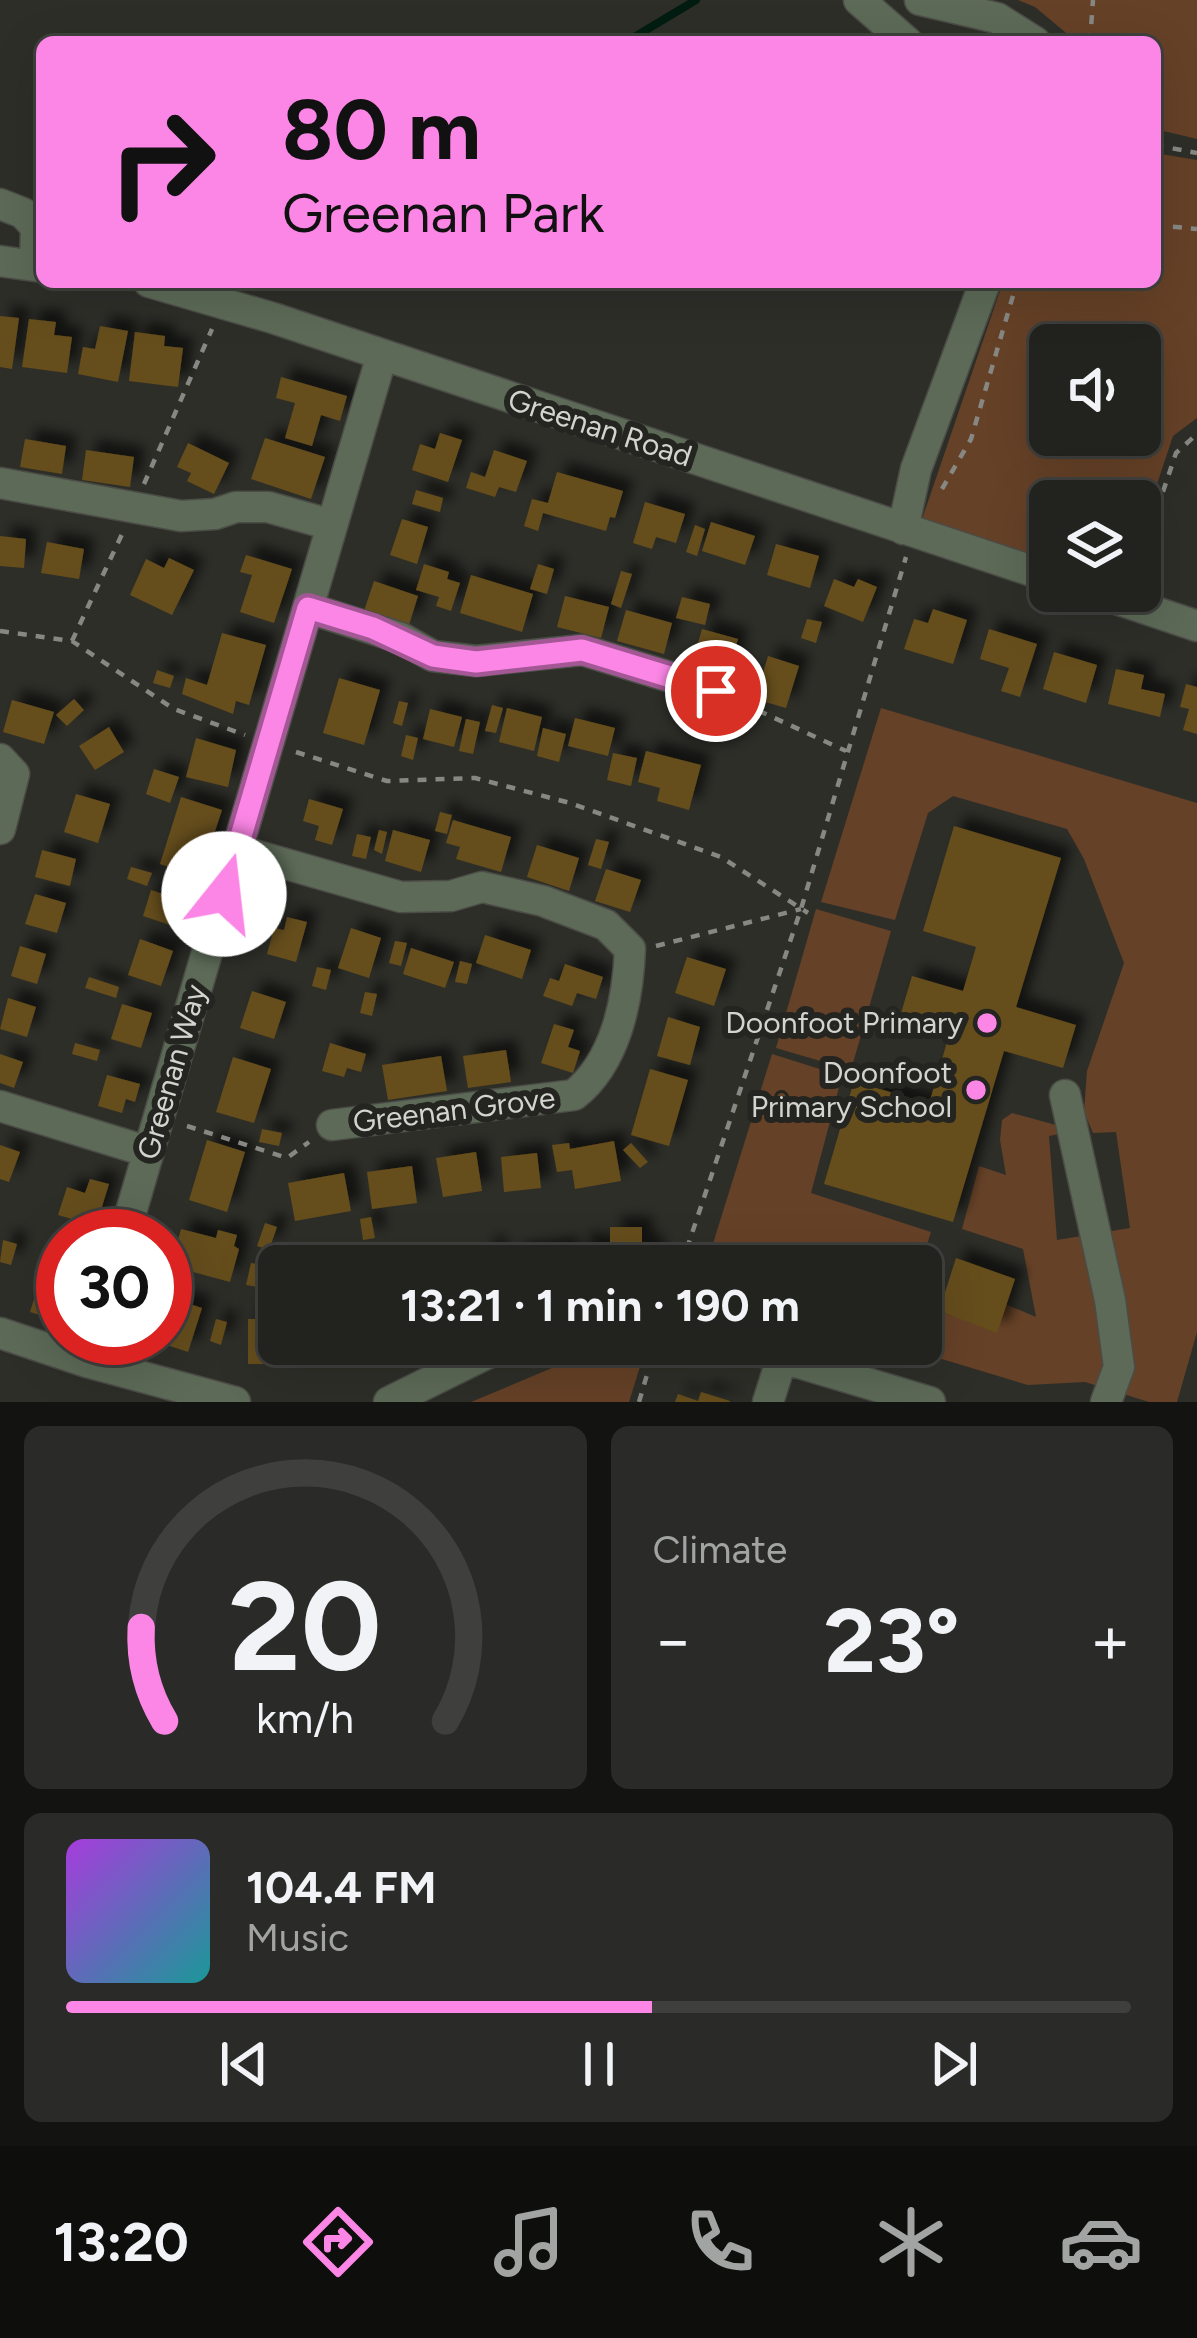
<!DOCTYPE html>
<html lang="en">
<head>
<meta charset="utf-8">
<style>
	:root { --surface:#22221f; --page:#2a2a28; --text:#f1f3f6; --muted:#a2a4a4; --line:#3f3f3d; --accent:#fb86e5 }
	body { margin:0; font-family:Figtree,sans-serif; background:var(--page); color:var(--text); height:100vh; display:flex; flex-direction:column; font-size:45px; white-space:nowrap }
	* { box-sizing:border-box; margin:0 }
	p { font-size:39px; color:var(--muted) }
	.icon { flex:none; width:66px; height:66px; fill:none; stroke:currentColor; stroke-width:2; stroke-linecap:round; stroke-linejoin:round }
	.map { position:relative; height:1402px; overflow:hidden }
	.details { display:flex; flex-direction:column; gap:24px; padding:24px; background:#131311; flex:1 }
	.details>* { flex:none }
	.hud { position:absolute; left:36px; top:36px; width:1125px; height:252px; border-radius:18px; box-shadow:0 12px 48px #0002,0 0 0 3px var(--line); background:#fb86e5; color:#111; overflow:hidden }
	.controls { position:absolute; left:1029px; top:324px; display:grid; gap:24px }
	.controls a { display:grid; place-items:center; width:132px; height:132px; border-radius:18px; background:var(--surface); box-shadow:0 12px 48px #0002,0 0 0 3px var(--line); font-size:60px }
	.speed { position:absolute; left:36px; top:1209px; display:flex; gap:24px; font-size:60px; font-weight:700; text-align:center }
	.speed>* { display:grid; place-content:center; width:156px; height:156px; border-radius:50%; background:var(--surface); box-shadow:0 12px 48px #0002,0 0 0 3px var(--line); line-height:1 }
	.speed .limit { border:18px solid #d22; background:#fff; color:#111 }
	.pin { position:absolute; display:grid; place-items:center; width:102px; height:102px; color:#fff; margin:-51px; border:6px solid #fff; border-radius:50%; box-shadow:0 3px 12px #0007 }
	.me { position:absolute; width:132px; margin:-66px; rotate:16deg; stroke-linejoin:round; filter:drop-shadow(0 0 9px #0008) }
	.turn { display:flex; align-items:center; gap:42px; height:252px; padding:0 48px; font-size:54px }
	.turn .icon { width:156px; height:156px; stroke-width:2.5 }
	.turn b { display:block; font-size:84px; line-height:102px }
	.big { font-size:90px; font-weight:700; line-height:1.1 }
	.details .widget { flex:1; display:flex; flex-direction:column; justify-content:center; gap:18px; min-width:0; padding:0 42px; border-radius:18px; background:var(--page) }
	.details .dial { align-items:center; gap:0 }
	.dial svg { height:312px; overflow:visible; fill:none; stroke:var(--line); stroke-width:7; stroke-linecap:round; text-anchor:middle }
	.dial text { fill:var(--text); stroke:none }
	.song { display:flex; align-items:center; gap:36px }
	.cover { width:144px; height:144px; border-radius:18px; background:linear-gradient(135deg,hsl(280 70% 55%),hsl(180 70% 35%)) }
	.played { height:12px; border-radius:6px; background:linear-gradient(90deg,var(--accent) 55%,var(--line) 55%) }
	.keys { display:flex; justify-content:space-around; direction:ltr }
	.heat { display:flex; justify-content:space-between; align-items:center; font-size:66px; direction:ltr }
	.details .tiles { flex:1; display:grid; gap:24px; grid-template-columns:1fr 1fr }
	.widget:last-child { grid-column:span 2 }
	.trip { position:absolute; left:258px; top:1245px; width:684px; height:120px; border-radius:18px; background:var(--surface); box-shadow:0 12px 48px #0002,0 0 0 3px var(--line); font-weight:700; line-height:120px; text-align:center }
	.tabs { display:flex; height:192px; justify-content:space-around; align-items:center; background:#0e0e0c; color:var(--muted) }
	.tabs .icon { width:84px; height:84px }
	.tabs .selected { color:var(--accent) }
	.tabs b { font-size:54px; color:var(--text) }
	.map>svg:first-child { display:block }
</style>
</head>
<body>
<div class="map">
<svg width="1197" height="1402" viewBox="0 0 1197 1402">
	<defs>
		<filter id="shadow"><feDropShadow dx="11" dy="-11" stdDeviation="6" flood-color="#0009"/></filter>
	</defs>
	<rect width="100%" height="100%" fill="#2e2e29"/>
	<!-- green -->
	<path fill="#654127" fill-rule="evenodd" d="M1018,0H1197V139L1155,129V42H1077L1035,7Z
		M1155,153L1197,160V418L1173,436L1140,535V501H1050V572L919,528L1003,282H1155ZM1050,345H1140V435H1050Z
		M881,708L1197,803V1332L1177,1402H1149L1085,1382L1028,1385L892,1344H921V1306L988,1327L998,1301L1036,1317L1023,1249L962,1229L979,1166L1006,1175L1000,1140L1002,1120L1012,1113L1063,1127L1064,1133L1049,1136L1057,1240L1130,1228L1116,1132L1093,1133L1084,1112L1087,1071L1124,963L1084,859L1067,829L953,796L928,813L895,920L821,902Z
		M816,909L891,931L851,1070L776,1048Z
		M772,1054L842,1076L811,1193L931,1232L920,1266H706Z
		M608,1353L642,1360L629,1402H471L552,1368Z"/>
	<g fill="none" stroke-linecap="round" stroke-linejoin="round">
		<!-- stream -->
		<path stroke="#001c11" stroke-width="8" d="M626,42L696,0"/>
	</g>
	<!-- building -->
	<path fill="#654d1b" filter="url(#shadow)" d="M0,316L19,318L12,369L0,367Z
		M29,319L56,322L54,335L72,337L67,373L22,367Z
		M100,326L128,331L118,382L78,374L83,347L95,349Z
		M135,332L165,336L164,346L183,348L178,387L129,381Z
		M281,377L347,396L340,421L321,415L312,446L285,438L295,403L276,398Z
		M440,433L462,440L448,482L412,470L420,444L435,449Z
		M265,438L325,457L311,499L251,479Z
		M25,439L66,446L62,474L20,467Z
		M188,443L229,463L214,494L187,481L191,473L177,467Z
		M86,450L134,457L130,487L82,480Z
		M494,450L527,461L516,492L499,487L495,497L466,488L471,472L485,477Z
		M557,472L623,491L615,518L610,517L606,531L543,513L538,531L524,526L532,499L548,503Z
		M416,490L443,498L440,512L412,504Z
		M645,502L685,514L676,543L656,537L652,549L633,543Z
		M402,519L428,527L417,564L390,555Z
		M711,522L755,536L745,565L702,551Z
		M695,525L705,529L697,556L686,552Z
		M0,536L26,539L24,568L0,566Z
		M47,542L84,549L79,579L41,573Z
		M776,544L819,556L810,588L767,575Z
		M246,555L292,569L274,623L240,612L252,575L240,572Z
		M169,558L194,570L172,615L130,595L146,559L164,568Z
		M424,564L449,572L447,579L460,583L451,611L436,606L439,597L416,590Z
		M538,564L554,569L547,594L530,589Z
		M621,571L632,574L621,608L611,604Z
		M471,575L533,594L522,632L460,613Z
		M834,579L854,587L858,579L877,587L863,622L824,606Z
		M374,581L418,596L409,625L364,611Z
		M565,596L609,607L601,638L557,627Z
		M682,597L710,604L705,625L676,618Z
		M933,609L967,620L953,664L904,649L914,619L928,623Z
		M626,610L672,623L664,654L617,641Z
		M807,619L822,622L816,643L801,638Z
		M702,629L738,639L728,673L692,663Z
		M989,629L1037,644L1020,697L1001,691L1009,668L980,659Z
		M222,633L266,645L249,705L236,701L233,714L182,694L186,678L207,685Z
		M1054,652L1097,665L1086,703L1043,689Z
		M768,656L799,666L786,708L755,699Z
		M1116,669L1144,675L1141,689L1165,694L1160,717L1108,704Z
		M157,670L174,676L170,688L153,683Z
		M339,678L380,690L364,745L323,733Z
		M1186,684L1197,687V734L1183,730L1189,709L1180,707Z
		M74,699L84,710L67,726L56,715Z
		M12,700L54,712L44,744L3,732Z
		M399,701L408,703L402,726L393,723Z
		M492,705L503,708L496,733L485,731Z
		M507,708L542,717L534,751L499,742Z
		M430,709L462,717L454,747L423,739Z
		M575,718L615,728L608,756L568,746Z
		M466,719L480,722L473,754L459,751Z
		M109,727L124,752L95,770L79,746Z
		M543,728L566,734L559,762L537,756Z
		M406,735L418,738L413,760L401,756Z
		M196,738L236,750L228,787L186,777Z
		M646,751L701,765L689,810L657,801L660,788L638,782Z
		M613,753L637,758L631,786L607,780Z
		M154,769L179,777L170,803L146,794Z
		M76,794L110,804L98,843L64,832Z
		M181,797L222,810L200,877L160,864Z
		M309,799L343,809L332,845L315,840L319,826L303,821Z
		M440,812L452,815L447,834L435,831Z
		M453,820L511,837L501,872L456,859L460,847L446,843Z
		M954,826L1061,858L1016,1007L1076,1025L1063,1068L1004,1051L953,1222L824,1184L854,1081L929,1104L949,1035L899,1020L912,976L963,991L976,947L923,931Z
		M379,830L387,832L382,854L374,850Z
		M393,830L430,840L421,872L385,861Z
		M357,834L371,837L366,859L352,856Z
		M596,839L609,842L601,869L588,865Z
		M537,845L579,858L569,891L527,877Z
		M42,850L76,859L70,886L35,877Z
		M131,867L152,873L147,886L127,879Z
		M606,869L641,880L630,912L595,901Z
		M151,890L190,903L182,929L143,916Z
		M35,894L66,903L57,933L25,924Z
		M287,917L307,922L296,962L267,954L274,928L284,930Z
		M351,928L381,938L369,978L338,968Z
		M485,935L531,950L522,979L476,963Z
		M140,939L173,951L161,986L128,975Z
		M395,941L407,943L401,966L389,963Z
		M20,946L46,954L37,984L11,976Z
		M411,948L454,962L445,988L403,974Z
		M687,957L726,969L714,1006L675,993Z
		M460,961L472,964L467,984L455,982Z
		M565,964L603,977L596,999L577,993L572,1006L543,996L550,978L559,981Z
		M317,967L331,970L326,990L312,986Z
		M89,977L119,987L116,998L85,988Z
		M252,991L286,1002L274,1039L240,1028Z
		M365,992L377,994L372,1016L360,1013Z
		M8,998L36,1007L27,1037L0,1029Z
		M122,1004L152,1013L141,1048L111,1039Z
		M668,1017L700,1027L690,1065L657,1056Z
		M554,1024L574,1030L568,1047L580,1051L573,1073L541,1063Z
		M75,1043L100,1050L97,1061L72,1054Z
		M330,1043L366,1054L361,1072L347,1068L344,1077L322,1071Z
		M506,1050L511,1082L468,1088L463,1056Z
		M0,1054L23,1062L14,1088L0,1083Z
		M441,1056L447,1091L388,1100L382,1065Z
		M233,1057L271,1069L254,1123L216,1112Z
		M650,1069L688,1080L669,1146L631,1135Z
		M107,1075L140,1084L135,1102L126,1099L122,1113L98,1106Z
		M262,1129L282,1133L279,1146L259,1142Z
		M207,1140L245,1152L227,1212L189,1200Z
		M614,1141L621,1181L575,1189L572,1170L557,1172L552,1145L569,1143L570,1149Z
		M631,1143L648,1162L640,1168L623,1150Z
		M0,1145L20,1152L9,1182L0,1179Z
		M476,1152L482,1191L443,1197L436,1158Z
		M537,1153L541,1188L504,1192L501,1157Z
		M412,1166L417,1203L372,1209L367,1172Z
		M344,1173L351,1211L295,1221L288,1183Z
		M90,1179L109,1184L96,1226L58,1215L67,1187L85,1193Z
		M371,1217L375,1238L363,1240L360,1219Z
		M265,1223L277,1227L269,1250L257,1246Z
		M610,1227H642V1245H653V1266H579V1242L610,1247Z
		M181,1229L216,1238L218,1230L237,1235L234,1246L239,1249L230,1282L171,1266Z
		M3,1240L17,1244L11,1265L0,1262Z
		M495,1246L497,1266H485L483,1247Z
		M568,1247L570,1266H513L512,1254Z
		M956,1258L1015,1279L997,1333L939,1311Z
		M251,1263L263,1265L258,1287L246,1285Z
		M39,1283L63,1290V1322L30,1312Z
		M165,1296L202,1308L188,1352L149,1339L165,1338Z
		M216,1319L227,1322L221,1345L210,1341Z
		M248,1319H279V1344H305V1364H248Z
		M331,1344H394L395,1352L333,1360Z
		M701,1392L730,1401V1402H675L678,1394L698,1401Z"/>
	<g fill="none" stroke-linecap="round" stroke-linejoin="round">
		<defs>
			<path id="minor" d="M859,0L907,42
				M920,0L997,18L1035,42
				M0,204L23,213L36,227L35,266
				M0,261L42,267
				M149,282L273,318L1050,577
				M0,483L181,516L215,514L236,507H268L332,525
				M903,529L916,469L985,282
				M1093,591L1197,626
				M308,608L401,638L433,656L476,661L582,650L716,691
				M0,759L14,774L0,829
				M237,850L401,897L451,896L482,887L543,901L606,925L630,949C628,1000 616,1062 574,1095L332,1125
				M1065,1095L1110,1300L1119,1367L1106,1402
				M0,1106L149,1152
				M124,1236L382,355
				M0,1333L87,1362L235,1402
				M736,1344L930,1402
				M389,1402L506,1344
				M768,1402L782,1358"/>
		</defs>
		<!-- minor casing -->
		<use href="#minor" stroke="#4c4c47" stroke-width="33"/>
		<!-- path -->
		<path stroke="#878783" stroke-width="4.5" stroke-dasharray="9 9" stroke-linecap="butt" d="M1090,42L1093,0
			M1155,145L1197,153
			M1155,225L1197,229
			M144,484L212,329
			M942,489L971,439L1017,282
			M1140,560L1176,453L1197,434
			M0,631L72,641L174,709L245,735
			M72,641L123,532
			M742,703L846,751
			M296,752L387,781L475,778L570,803L721,857L808,913
			M656,946L801,909
			M187,1126L287,1158L309,1142
			M681,1266L801,909L906,557
			M639,1402L656,1344"/>
		<!-- minor -->
		<use href="#minor" stroke="#5c6a57" stroke-width="30"/>
	</g>
	<g fill="none" stroke-linecap="round" stroke-linejoin="round">
		<defs>
			<path id="route" d="M224,894L308,608L373,628L433,656L476,662L582,650L716,691"/>
		</defs>
		<!-- route casing -->
		<use href="#route" stroke="#a35795" stroke-width="30"/>
		<!-- route -->
		<use href="#route" stroke="#fb86e5" stroke-width="21"/>
	</g>
	<!-- markers -->
	<g fill="#fb86e5" stroke="#242420" stroke-width="4.5">
		<circle cx="987" cy="1023" r="12"/>
		<circle cx="976" cy="1090" r="12"/>
	</g>
	<g text-anchor="middle" stroke-width="12" stroke-linejoin="round" paint-order="stroke">
		<!-- street labels -->
		<g font-size="30" fill="#d3d3d0" stroke="#242420">
			<text transform="translate(600 428) rotate(18)" y="10">Greenan Road</text>
			<text transform="translate(172 1072) rotate(-74)" y="10">Greenan Way</text>
			<text transform="translate(454 1110) rotate(-7)" y="10">Greenan Grove</text>
		</g>
		<!-- poi labels -->
		<g font-size="30" fill="#d3d3d0" stroke="#242420" text-anchor="end">
			<text x="963" y="1033">Doonfoot Primary</text>
			<text x="952" y="1083">Doonfoot<tspan x="952" dy="34">Primary School</tspan></text>
		</g>
	</g>
</svg>
<div class="controls">
<a><svg class="icon" aria-label="sound" viewBox="0 0 24 24"><path d="M4 9h4l5-4v14l-5-4H4zM17 9q2 3 0 6"/></svg></a>
<a><svg class="icon" aria-label="layers" viewBox="0 0 24 24"><path d="M12 4l9 5-9 5-9-5zM3 14l9 5 9-5"/></svg></a>
</div>
<div class="speed"><div class="limit">30</div></div>
<div class="pin" style="left:716px;top:691px;background:#d93025"><svg class="icon" aria-label="arrive" viewBox="0 0 24 24"><path d="M6 21V4h12l-3 4 3 4H6"/></svg></div>
<svg class="me" style="left:224px;top:894px" viewBox="-20 -20 40 40"><circle r="19" fill="#fff"/><path d="M0-13L10 11 0 6-10 11z" fill="#fb86e5"/></svg>
<div class="trip">13:21 · 1 min · 190 m</div>
<div class="hud">
<div class="turn"><svg class="icon" aria-label="right" viewBox="0 0 24 24"><path d="M7 20v-9h11M14 6l5 5-5 5"/></svg><div><b>80 m</b>Greenan Park</div></div>
</div>
</div>
<section class="details">
<div class="tiles">
<div class="widget dial"><svg viewBox="0 0 100 80">
<path d="M14 69A42 42 0 1 1 86 69"/>
<path d="M14 69A42 42 0 0 1 8 45" stroke="#fb86e5"/>
<text x="50" y="56" font-size="32" font-weight="700">20</text>
<text x="50" y="72" font-size="11">km/h</text>
</svg></div>
<div class="widget"><p>Climate</p>
<div class="heat"><a>−</a><b class="big">23°</b><a>+</a></div>
</div>
<div class="widget">
<div class="song"><i class="cover"></i><div><b>104.4 FM</b><p>Music</p></div></div>
<div class="played"></div>
<div class="keys"><svg class="icon" aria-label="previous" viewBox="0 0 24 24"><path d="M18 5L8 12l10 7zM5 5v14"/></svg><svg class="icon" aria-label="pause" viewBox="0 0 24 24"><path d="M8 5v14M16 5v14"/></svg><svg class="icon" aria-label="next" viewBox="0 0 24 24"><path d="M6 5l10 7-10 7zM19 5v14"/></svg></div>
</div>
</div>
</section>
<nav class="tabs">
<b>13:20</b>
<svg class="icon selected" aria-label="directions" viewBox="0 0 24 24"><path d="M12 3l9 9-9 9-9-9zM9 14v-3h6M13 9l2 2-2 2"/></svg>
<svg class="icon" aria-label="music" viewBox="0 0 24 24"><path d="M9 18V5l10-2v13"/><circle cx="6" cy="18" r="3"/><circle cx="16" cy="16" r="3"/></svg>
<svg class="icon" aria-label="phone" viewBox="0 0 24 24"><path d="M5 4h4l2 5-3 2q2 4 5 5l2-3 5 2v4C11 20 4 13 5 4z"/></svg>
<svg class="icon" aria-label="climate" viewBox="0 0 24 24"><path d="M12 3v18M4 7l16 10M4 17L20 7"/></svg>
<svg class="icon" aria-label="car" viewBox="0 0 24 24"><path d="M5 17H2v-5l4-1 3-4h7l3 4 3 1v5h-3M9 17h6M6 11h13"/><circle cx="7" cy="17" r="2"/><circle cx="17" cy="17" r="2"/></svg>
</nav>
</body>
</html>
